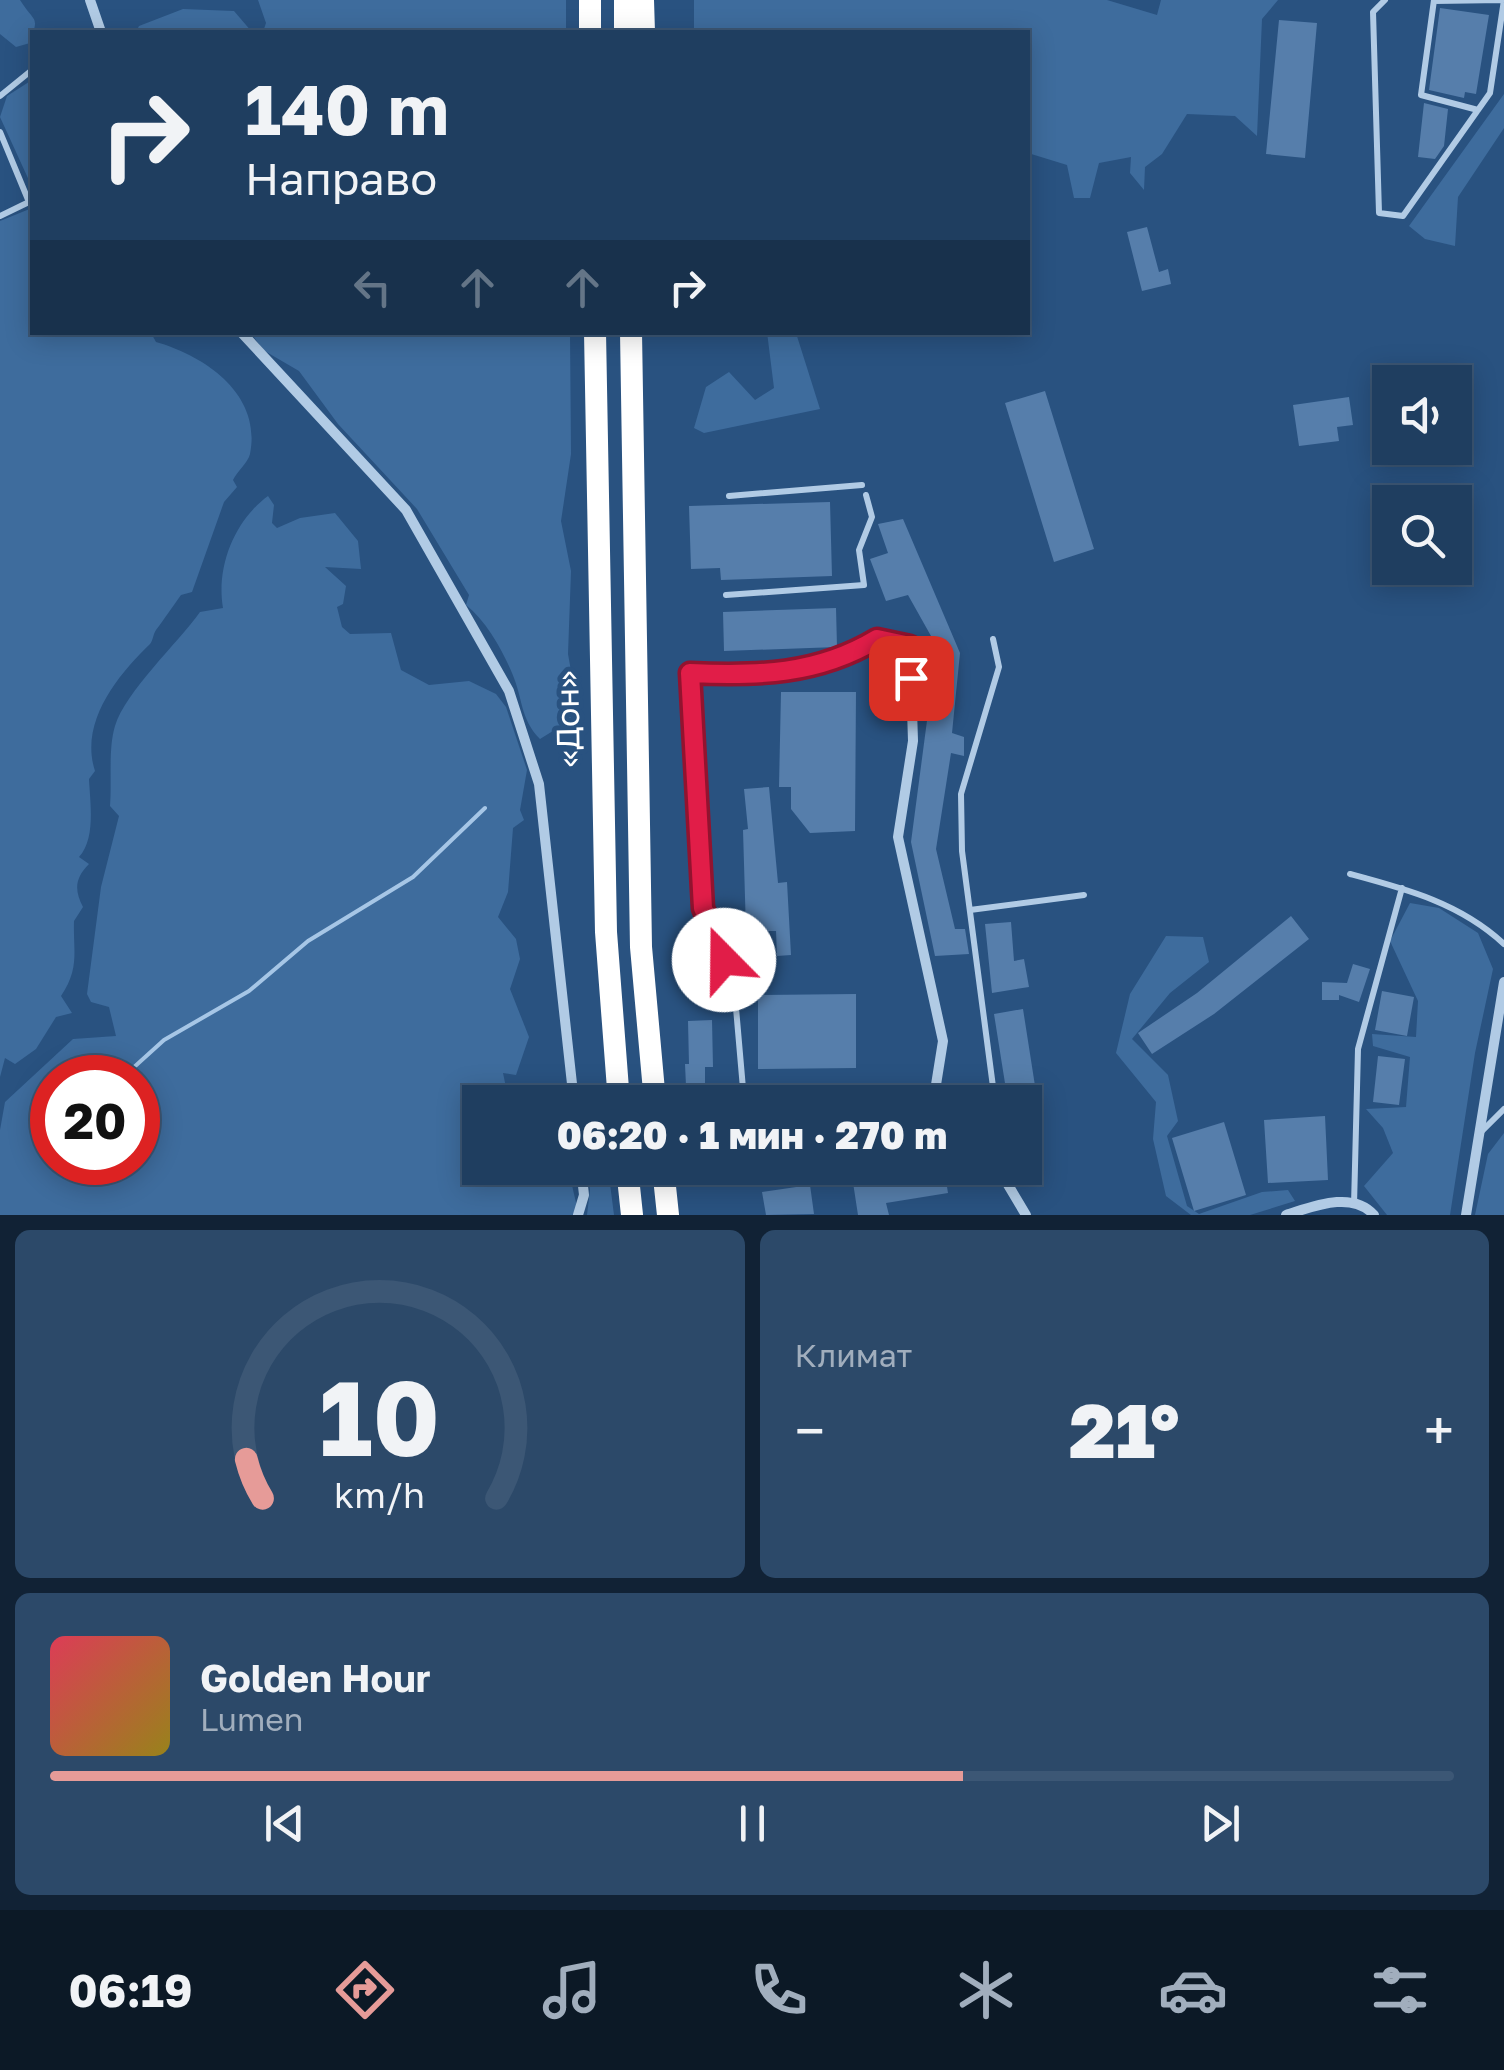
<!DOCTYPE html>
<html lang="ru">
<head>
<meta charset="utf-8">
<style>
	:root { --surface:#1f3e60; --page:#2c4969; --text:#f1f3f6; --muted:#a1aebd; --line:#3c5775; --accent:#e69b98 }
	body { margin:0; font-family:"Golos Text",sans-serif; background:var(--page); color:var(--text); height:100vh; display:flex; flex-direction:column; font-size:38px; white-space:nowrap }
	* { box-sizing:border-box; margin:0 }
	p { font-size:32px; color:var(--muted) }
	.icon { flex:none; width:55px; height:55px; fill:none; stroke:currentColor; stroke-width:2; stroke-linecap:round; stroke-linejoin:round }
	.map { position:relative; height:1215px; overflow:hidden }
	.drawer { display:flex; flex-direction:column; gap:15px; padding:15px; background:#112235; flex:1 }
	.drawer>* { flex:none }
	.guide { position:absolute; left:30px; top:30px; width:1000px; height:305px; border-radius:0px; box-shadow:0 5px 25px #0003,0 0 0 2px var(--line); background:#1f3e60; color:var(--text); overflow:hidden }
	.tools { position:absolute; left:1372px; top:365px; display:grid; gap:20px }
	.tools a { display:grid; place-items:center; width:100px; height:100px; border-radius:0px; background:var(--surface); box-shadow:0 5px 25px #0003,0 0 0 2px var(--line); font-size:50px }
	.speed { position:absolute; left:30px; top:1055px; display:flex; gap:20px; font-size:50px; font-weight:700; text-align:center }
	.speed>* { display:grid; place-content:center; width:130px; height:130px; border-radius:50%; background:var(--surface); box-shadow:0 5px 25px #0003,0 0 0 2px var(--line); line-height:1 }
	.speed .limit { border:15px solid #d22; background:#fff; color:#111 }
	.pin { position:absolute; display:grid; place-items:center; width:85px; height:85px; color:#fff; margin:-42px; border-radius:20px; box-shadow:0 5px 15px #0006 }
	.me { position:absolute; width:110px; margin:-55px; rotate:338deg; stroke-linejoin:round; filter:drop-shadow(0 0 8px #0008) }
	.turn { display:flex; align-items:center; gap:35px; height:210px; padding:0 50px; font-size:45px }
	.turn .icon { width:130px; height:130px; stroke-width:2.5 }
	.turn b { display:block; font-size:70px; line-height:85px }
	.lanes { display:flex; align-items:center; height:95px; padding:0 50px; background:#0003; justify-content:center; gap:50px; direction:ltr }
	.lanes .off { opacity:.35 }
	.big { font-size:75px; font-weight:800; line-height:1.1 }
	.drawer .widget { flex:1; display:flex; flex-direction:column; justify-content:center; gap:15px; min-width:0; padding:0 35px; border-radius:15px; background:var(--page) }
	.drawer .dial { align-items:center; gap:0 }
	.dial svg { height:260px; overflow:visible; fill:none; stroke:var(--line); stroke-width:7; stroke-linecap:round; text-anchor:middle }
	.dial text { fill:var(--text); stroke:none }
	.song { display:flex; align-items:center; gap:30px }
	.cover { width:120px; height:120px; border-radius:15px; background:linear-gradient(135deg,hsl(350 70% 55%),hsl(50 70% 35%)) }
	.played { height:10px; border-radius:5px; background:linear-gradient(90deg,var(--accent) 65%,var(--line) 65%) }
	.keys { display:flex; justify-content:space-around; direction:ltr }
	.heat { display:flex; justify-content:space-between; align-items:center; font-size:55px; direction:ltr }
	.drawer .tiles { flex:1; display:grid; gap:15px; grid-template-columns:1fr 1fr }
	.widget:last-child { grid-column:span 2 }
	.trip { position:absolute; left:462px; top:1085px; width:580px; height:100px; border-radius:0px; background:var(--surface); box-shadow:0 5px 25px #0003,0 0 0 2px var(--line); font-weight:800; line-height:100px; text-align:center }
	.menu { display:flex; height:160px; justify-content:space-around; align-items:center; background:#0c1926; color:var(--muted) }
	.menu .icon { width:70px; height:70px }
	.menu .selected { color:var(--accent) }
	.menu b { font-size:45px; color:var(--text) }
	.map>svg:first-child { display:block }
</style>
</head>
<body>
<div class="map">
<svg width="1504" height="1215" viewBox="0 0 1504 1215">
	<rect width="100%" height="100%" fill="#295280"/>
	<!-- green -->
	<path fill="#3e6c9d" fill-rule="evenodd" d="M0,0H20C36,25 39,14 30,43L16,47L0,34Z
		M258,0H566V32H263L266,23Z
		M694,0H1107L1157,15L1161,0H1278L1262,19L1257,136L1235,116L1187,114L1162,154L1145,167L1144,190L1130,173L1131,157L1099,163L1090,198H1074L1067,165L1028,153V32H694Z
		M183,9L234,11L252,32H136L139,26Z
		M32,80V187L0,117L7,96Z
		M1504,94V128L1458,197L1455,246L1425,239L1409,226Z
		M32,208V332L151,333L156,342C205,356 262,394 250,454C248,463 237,471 233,480L237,487L224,502L192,592L181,595C171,609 165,618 156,630C153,634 153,641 150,644C118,675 79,722 95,771L89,779C90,802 96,839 79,857L89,864C75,878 74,890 83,907L74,921C73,951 80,968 61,996L72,1013L56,1017L36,1049L15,1064L5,1058L0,1077V221Z
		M767,332L796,333L820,409L704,433L694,428L706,387L729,372L755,400L774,388Z
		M251,333H570L571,454L561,521L571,571L568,654L577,705L569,721L540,739C520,719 523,698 512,673C502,649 486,621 466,605L469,595L417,509L338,424L299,371L263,350Z
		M268,496L274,505L272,523L277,528L300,518L335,513L358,541L361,569L325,567L346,586L343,604L337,607L342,627L350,634L391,633L401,670L429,685L469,681L496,694L506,707L527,770L520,810L524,820L513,828L508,892L498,917L516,939L520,959L510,989L529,1037L516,1075L503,1073L509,1102H480V1168H568L577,1207L574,1215H0V1130L5,1102L73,1039L116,1036L109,1007L91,1002L87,994L101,887L119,816L110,806C112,782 108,749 115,726C126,691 177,644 200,612L223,608C216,567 234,521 268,496ZM52,1078H138V1162H52Z
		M1410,903L1439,908L1478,933L1493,969L1475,1053L1450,1215H1387L1364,1186L1393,1153L1383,1128L1366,1109L1406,1107L1410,1057L1373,1046L1372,1034L1416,1037L1418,1001L1390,941Z
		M1166,936L1203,937L1209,962L1170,993L1132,1039L1168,1075L1178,1121L1167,1136L1187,1206L1199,1214L1262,1192L1288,1190L1295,1201L1250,1215H1191L1166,1196L1153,1139L1156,1102L1116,1053L1130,994Z
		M1504,1133V1215H1475L1488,1154Z
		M587,1168H608L614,1215H587L590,1190Z"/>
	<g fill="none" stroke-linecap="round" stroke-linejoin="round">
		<!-- stream -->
		<path stroke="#a6c6e6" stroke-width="4" d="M122,1078L164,1040L249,991L308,941L413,877L485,808"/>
	</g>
	<!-- building -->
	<path fill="#567eab" d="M1440,8L1489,15L1476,94L1465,92L1464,98L1429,90Z
		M1279,20L1317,23L1305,158L1266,154Z
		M1424,103L1448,109L1444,146L1435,159L1418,157Z
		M1147,227L1159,272L1168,269L1171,284L1142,291L1127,232Z
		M1045,391L1094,549L1054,562L1005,403Z
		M1349,397L1353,425L1337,427L1339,441L1299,446L1293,405Z
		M830,502L832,576L721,580L720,568L691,569L689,506Z
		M903,519L960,653L952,733L964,737V756L951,753L936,849L955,929H965L969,954L935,956L911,842L935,660L931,636L908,595L886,601L870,559L888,553L878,524Z
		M836,608L837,647L724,651L723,612Z
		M781,692H856L855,831L810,833L791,809V787H779Z
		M769,787L778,883L787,882L791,955L777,956L776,931H746L743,830L748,829L744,789Z
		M1291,916L1309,939L1214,1014L1152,1054L1138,1033L1197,993Z
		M1011,922L1014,961L1024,959L1029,987L992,993L985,924Z
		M1353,964L1370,969L1359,1002L1339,995V1000H1322V982L1347,983Z
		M1382,991L1414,997L1407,1036L1375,1030Z
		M856,994V1068L758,1069V995Z
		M1023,1009L1038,1105L1025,1107V1102H1008L994,1014Z
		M712,1020L713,1067H705V1102H678L677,1086H686L685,1064H689L688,1021Z
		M1378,1056L1405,1059L1399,1105L1373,1102Z
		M1325,1116L1328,1180L1268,1183L1264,1120Z
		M1224,1122L1246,1195L1194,1211L1172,1138Z
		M904,1168H944L948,1193L886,1203L889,1215H858L852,1176Z
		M810,1185L814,1214L766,1215L762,1192Z"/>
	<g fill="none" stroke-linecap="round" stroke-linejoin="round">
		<!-- lane -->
		<path stroke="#b1cbe5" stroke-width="6" d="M1385,0L1373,12L1379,213L1403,216L1490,93L1504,0
			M1434,0L1421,95L1478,110
			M1434,1L1502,0
			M0,96L32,70
			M0,132L29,202
			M0,216L31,201
			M729,496L862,485
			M726,595L864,585L859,550L872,517L866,495
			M877,639C818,675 756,676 690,673L703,909L734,985L744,1100L935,1091
			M993,639L999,667L961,794L962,851L995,1102
			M1350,874C1406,889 1460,903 1504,944
			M970,910L1084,895
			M1480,1133L1504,1109
			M1354,1205L1358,1049L1402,888"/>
		<!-- street -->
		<path stroke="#b1cbe5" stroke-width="10" d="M90,0L101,32
			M241,332L406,510L509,691L539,784L574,1102
			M877,639L910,646L913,741L898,837L943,1041L935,1091L945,1102
			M998,1168L1026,1215
			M578,1215L584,1195L581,1168
			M1286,1215C1312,1207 1352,1190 1374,1215
			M1466,1215L1504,982"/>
		<!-- highway -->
		<path stroke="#fff" stroke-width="22" d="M590,0V32
			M625,0V32
			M643,0L644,32
			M595,332L606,932L619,1102
			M631,332L641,947L655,1102
			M627,1168L632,1215
			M663,1168L668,1215"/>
	</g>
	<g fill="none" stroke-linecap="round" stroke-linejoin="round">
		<defs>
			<path id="route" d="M724,960L703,908L690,673C757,676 817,675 877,639L910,646L911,678"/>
		</defs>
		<!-- route casing -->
		<use href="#route" stroke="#92132f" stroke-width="25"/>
		<!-- route -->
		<use href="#route" stroke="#e11d48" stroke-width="18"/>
	</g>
	<g text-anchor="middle" stroke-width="10" stroke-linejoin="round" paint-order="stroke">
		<!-- street labels -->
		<g font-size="32" fill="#fff" stroke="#295280">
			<text transform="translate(568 719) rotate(-91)" y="11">«Дон»</text>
		</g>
	</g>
</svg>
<div class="tools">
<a><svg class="icon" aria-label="sound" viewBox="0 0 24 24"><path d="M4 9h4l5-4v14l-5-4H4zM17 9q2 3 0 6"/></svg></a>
<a><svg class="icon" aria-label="search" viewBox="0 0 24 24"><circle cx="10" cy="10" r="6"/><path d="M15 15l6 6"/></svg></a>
</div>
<div class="speed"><div class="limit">20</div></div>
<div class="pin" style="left:911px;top:678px;background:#d93025"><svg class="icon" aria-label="arrive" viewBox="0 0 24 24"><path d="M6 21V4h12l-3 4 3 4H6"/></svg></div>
<svg class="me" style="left:724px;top:960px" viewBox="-20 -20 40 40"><circle r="19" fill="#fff"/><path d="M0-13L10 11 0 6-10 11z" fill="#e11d48"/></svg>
<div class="trip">06:20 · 1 мин · 270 m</div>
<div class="guide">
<div class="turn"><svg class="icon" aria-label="right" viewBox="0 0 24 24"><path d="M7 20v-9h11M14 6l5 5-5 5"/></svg><div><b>140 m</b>Направо</div></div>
<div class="lanes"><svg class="icon off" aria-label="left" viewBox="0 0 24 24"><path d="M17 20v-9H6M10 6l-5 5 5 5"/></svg><svg class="icon off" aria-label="ahead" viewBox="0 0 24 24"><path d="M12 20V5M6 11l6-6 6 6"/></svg><svg class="icon off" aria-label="ahead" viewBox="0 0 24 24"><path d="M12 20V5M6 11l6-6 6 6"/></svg><svg class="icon" aria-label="right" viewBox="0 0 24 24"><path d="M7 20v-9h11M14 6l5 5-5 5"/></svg></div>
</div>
</div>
<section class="drawer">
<div class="tiles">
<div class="widget dial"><svg viewBox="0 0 100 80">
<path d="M14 69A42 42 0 1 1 86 69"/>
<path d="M14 69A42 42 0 0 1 9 57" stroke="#e69b98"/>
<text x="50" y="56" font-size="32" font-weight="700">10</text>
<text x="50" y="72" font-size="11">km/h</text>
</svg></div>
<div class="widget"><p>Климат</p>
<div class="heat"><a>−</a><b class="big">21°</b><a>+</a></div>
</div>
<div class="widget">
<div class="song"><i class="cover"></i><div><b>Golden Hour</b><p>Lumen</p></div></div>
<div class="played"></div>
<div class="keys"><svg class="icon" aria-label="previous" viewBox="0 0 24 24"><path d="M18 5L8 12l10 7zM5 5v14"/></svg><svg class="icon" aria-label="pause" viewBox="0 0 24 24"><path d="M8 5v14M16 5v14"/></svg><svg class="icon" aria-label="next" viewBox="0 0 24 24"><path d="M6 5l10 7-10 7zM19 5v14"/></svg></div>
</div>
</div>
</section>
<nav class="menu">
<b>06:19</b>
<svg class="icon selected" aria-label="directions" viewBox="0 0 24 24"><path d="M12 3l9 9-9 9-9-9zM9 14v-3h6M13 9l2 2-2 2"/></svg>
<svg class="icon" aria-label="music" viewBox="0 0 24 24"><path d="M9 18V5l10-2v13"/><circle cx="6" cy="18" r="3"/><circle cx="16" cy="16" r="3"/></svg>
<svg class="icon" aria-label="phone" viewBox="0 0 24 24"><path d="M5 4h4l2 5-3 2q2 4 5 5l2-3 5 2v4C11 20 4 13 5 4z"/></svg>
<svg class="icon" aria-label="climate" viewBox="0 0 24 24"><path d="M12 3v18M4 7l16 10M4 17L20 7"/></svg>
<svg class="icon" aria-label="car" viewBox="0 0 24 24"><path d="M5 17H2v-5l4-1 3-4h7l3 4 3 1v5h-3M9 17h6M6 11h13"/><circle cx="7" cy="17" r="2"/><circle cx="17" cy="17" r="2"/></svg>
<svg class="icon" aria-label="filters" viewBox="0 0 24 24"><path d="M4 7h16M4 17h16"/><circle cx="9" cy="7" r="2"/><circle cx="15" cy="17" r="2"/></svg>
</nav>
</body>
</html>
